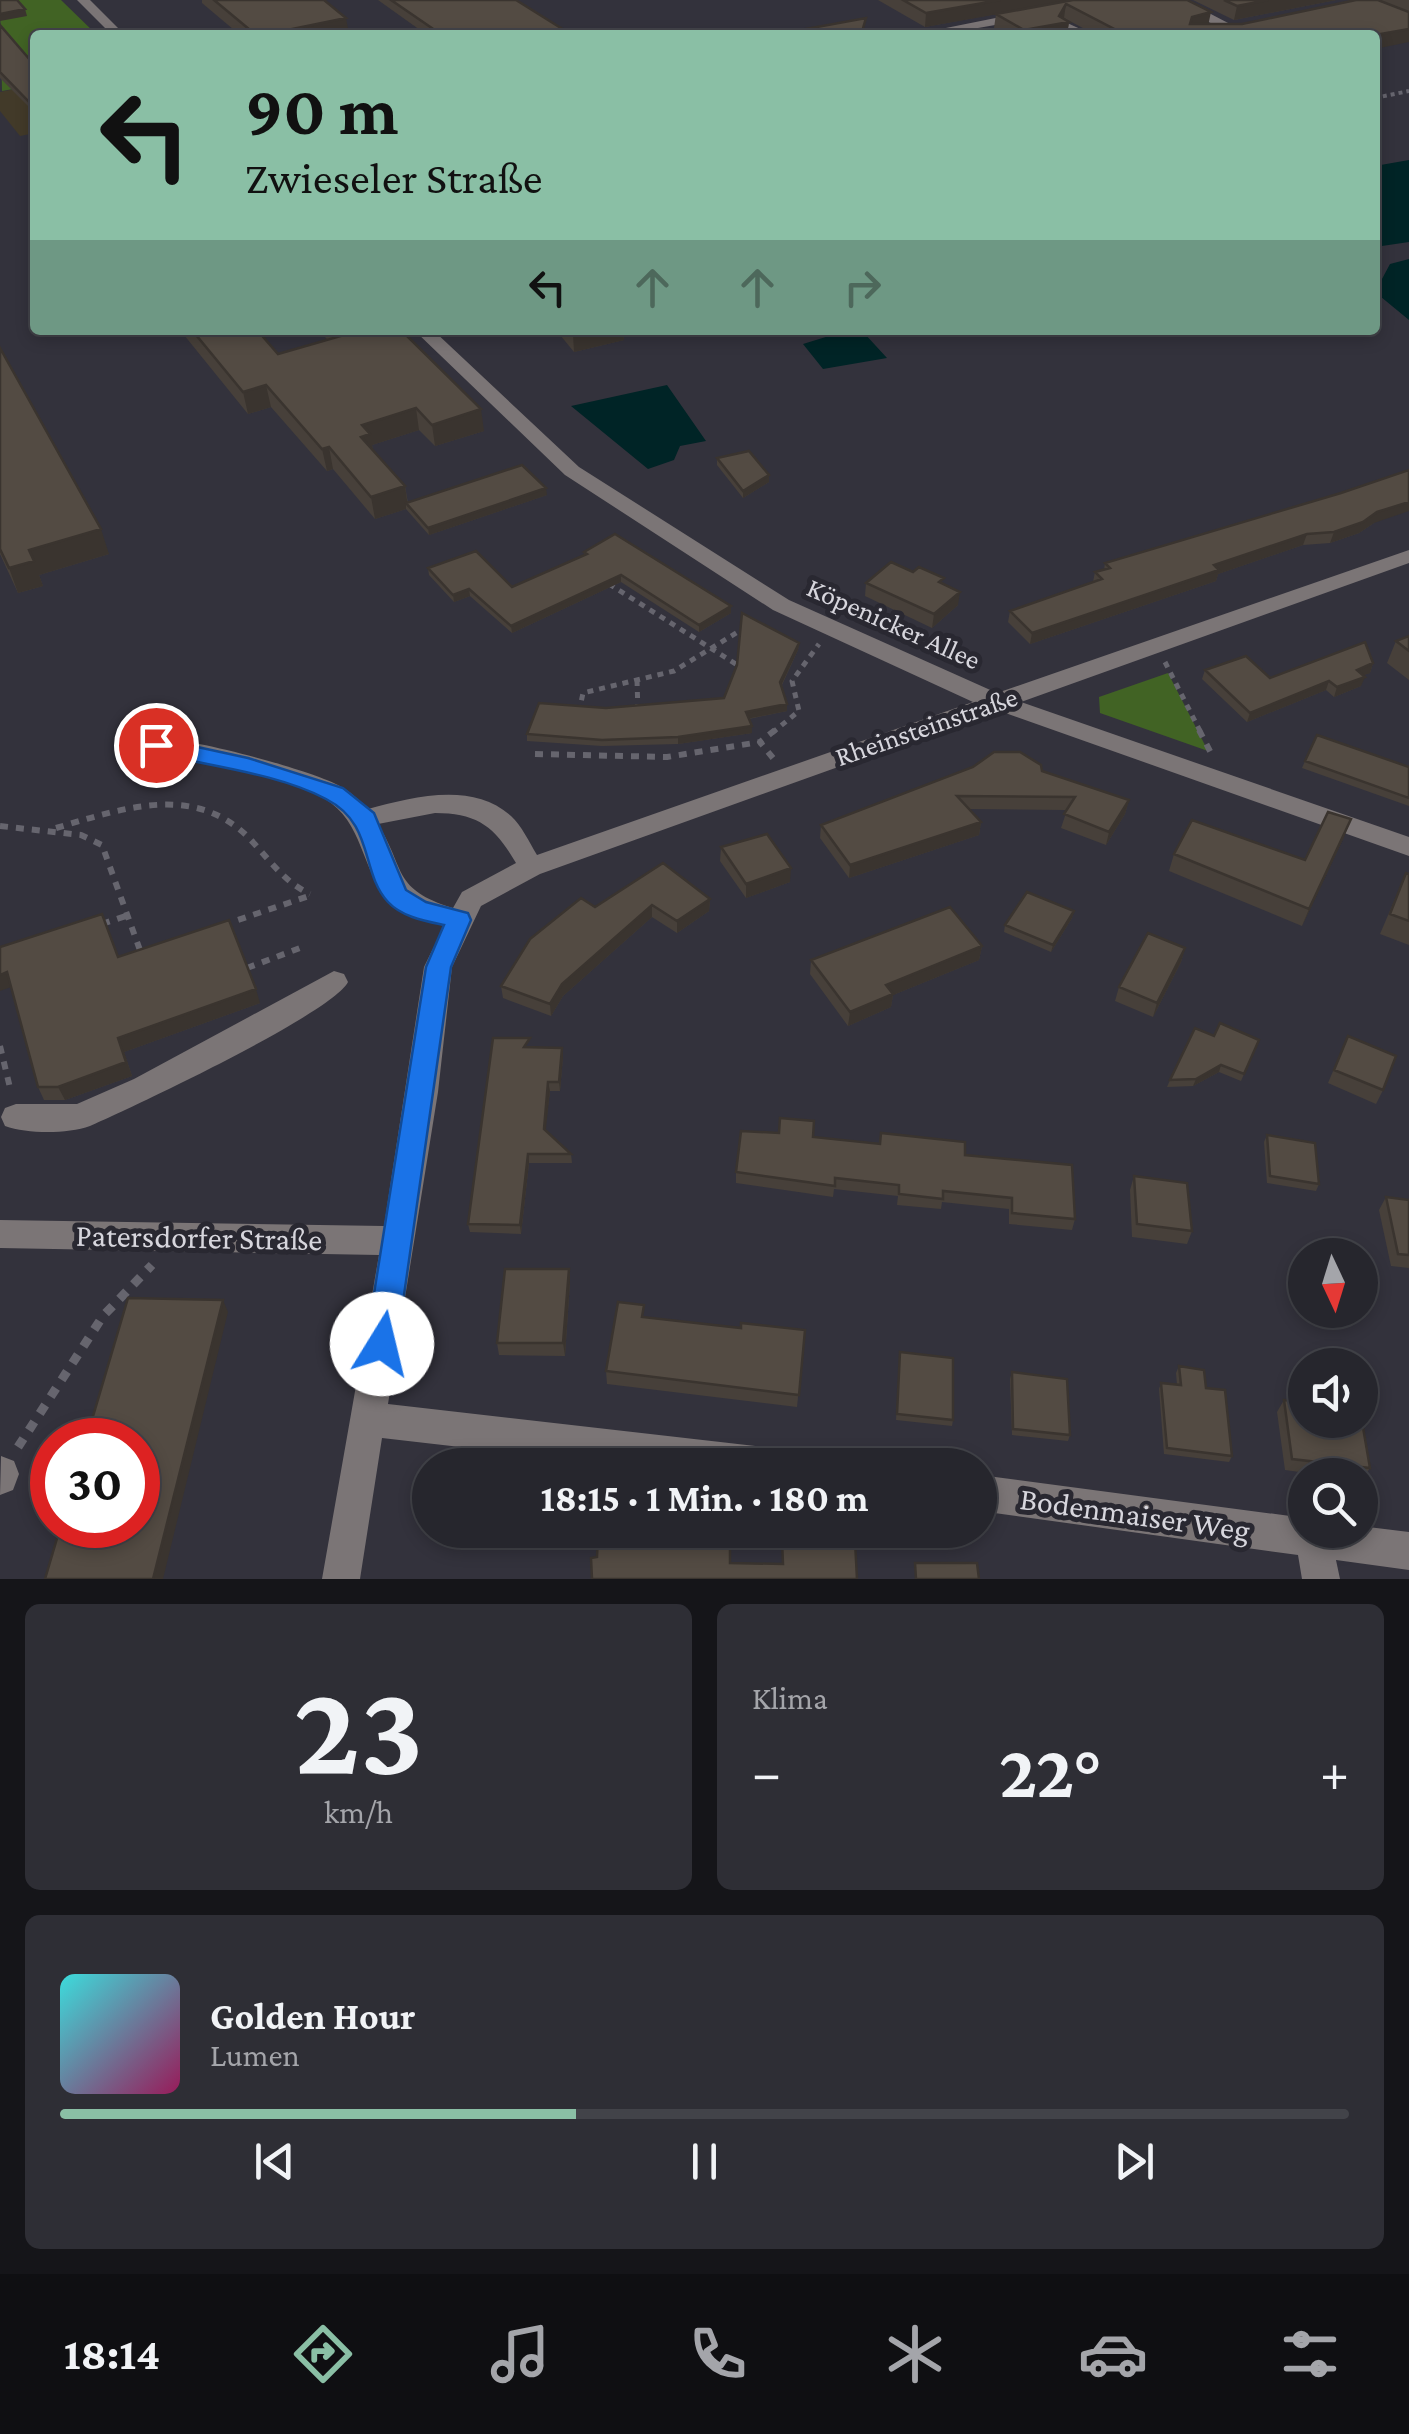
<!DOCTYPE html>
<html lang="de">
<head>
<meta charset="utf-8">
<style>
	:root { --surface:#26262d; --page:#2e2e35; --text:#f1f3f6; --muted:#a4a5aa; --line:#424349; --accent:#8abfa5 }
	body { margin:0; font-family:"Crimson Pro",serif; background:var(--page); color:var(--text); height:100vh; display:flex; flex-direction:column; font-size:38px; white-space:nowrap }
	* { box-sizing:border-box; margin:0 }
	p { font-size:32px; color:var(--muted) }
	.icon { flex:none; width:55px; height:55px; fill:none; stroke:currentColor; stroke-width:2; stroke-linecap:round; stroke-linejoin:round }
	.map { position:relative; height:1579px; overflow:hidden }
	.drawer { display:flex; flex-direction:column; gap:25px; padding:25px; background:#151519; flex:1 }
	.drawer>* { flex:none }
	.top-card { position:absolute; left:30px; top:30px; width:1350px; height:305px; border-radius:10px; box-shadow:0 5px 15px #0003,0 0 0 2px var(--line); background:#8abfa5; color:#111; overflow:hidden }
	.needle { width:65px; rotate:176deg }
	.fabs { position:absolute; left:1288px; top:1238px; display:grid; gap:20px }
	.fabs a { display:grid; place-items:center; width:90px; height:90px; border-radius:50%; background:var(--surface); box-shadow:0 5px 15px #0003,0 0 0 2px var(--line); font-size:50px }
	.speed { position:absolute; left:30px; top:1418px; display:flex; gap:20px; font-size:50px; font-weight:700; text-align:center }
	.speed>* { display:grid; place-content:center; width:130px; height:130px; border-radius:50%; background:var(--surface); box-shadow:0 5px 15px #0003,0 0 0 2px var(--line); line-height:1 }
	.speed .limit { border:15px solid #d22; background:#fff; color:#111 }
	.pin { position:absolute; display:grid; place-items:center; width:85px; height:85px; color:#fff; margin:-42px; border:5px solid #fff; border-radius:50%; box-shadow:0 2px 10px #0007 }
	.me { position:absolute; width:110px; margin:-55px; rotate:9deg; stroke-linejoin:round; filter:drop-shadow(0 0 8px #0008) }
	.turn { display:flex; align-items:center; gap:35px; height:210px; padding:0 50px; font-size:45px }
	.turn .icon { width:130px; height:130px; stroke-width:2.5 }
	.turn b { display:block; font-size:70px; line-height:85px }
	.lanes { display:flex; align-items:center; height:95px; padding:0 50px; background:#0003; justify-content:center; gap:50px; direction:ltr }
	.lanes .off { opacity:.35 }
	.big { font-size:75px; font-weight:700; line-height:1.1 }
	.drawer .tile { flex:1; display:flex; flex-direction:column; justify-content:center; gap:15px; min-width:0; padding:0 35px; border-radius:15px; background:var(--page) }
	.drawer .dial { align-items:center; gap:0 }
	.dial b { font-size:130px; line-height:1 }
	.song { display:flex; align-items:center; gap:30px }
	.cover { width:120px; height:120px; border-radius:15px; background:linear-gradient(135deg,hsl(180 70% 55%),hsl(330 70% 35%)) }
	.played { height:10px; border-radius:5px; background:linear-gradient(90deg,var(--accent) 40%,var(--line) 40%) }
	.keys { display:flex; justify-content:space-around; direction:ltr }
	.heat { display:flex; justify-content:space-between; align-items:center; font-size:55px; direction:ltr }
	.drawer .tiles { flex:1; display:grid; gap:25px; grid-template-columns:1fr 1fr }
	.tile:last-child { grid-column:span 2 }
	.trip { position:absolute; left:412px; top:1448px; width:585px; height:100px; border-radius:50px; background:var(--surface); box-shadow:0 5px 15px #0003,0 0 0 2px var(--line); font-weight:700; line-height:100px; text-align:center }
	.menu { display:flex; height:160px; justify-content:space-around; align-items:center; background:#0f0f12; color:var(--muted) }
	.menu .icon { width:70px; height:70px }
	.menu .active { color:var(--accent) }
	.menu b { font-size:45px; color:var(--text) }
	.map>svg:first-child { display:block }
</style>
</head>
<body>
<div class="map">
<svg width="1409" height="1579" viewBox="0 0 1409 1579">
	<rect width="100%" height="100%" fill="#33323c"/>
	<!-- education -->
	<path fill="#423a29" d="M35,85V133L20,136L0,111V92Z"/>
	<!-- green -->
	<path fill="#416324" d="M0,0H61L97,35H35V85L2,91Z
		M1168,673L1208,751L1100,713L1099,697Z"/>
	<!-- water -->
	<path fill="#002426" d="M1409,160V242L1375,247V166Z
		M1409,259V320L1375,292L1390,264Z
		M864,333L887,358L823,369L803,344L829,336Z
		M667,385L706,441L680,446L674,460L648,469L571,406Z"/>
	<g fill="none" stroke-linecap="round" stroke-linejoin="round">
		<!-- path-far3 -->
		<path stroke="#66656e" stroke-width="4" stroke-dasharray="4 4" stroke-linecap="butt" d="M1375,98L1409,91"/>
		<!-- path-far2 -->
		<path stroke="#66656e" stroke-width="5" stroke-dasharray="6 6" stroke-linecap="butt" d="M609,584L739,666
			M1165,662L1201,733
			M637,680L638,713
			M579,712L583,693L674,671L746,627
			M772,733L799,711L792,681L819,644"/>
		<!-- path-far1 -->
		<path stroke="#66656e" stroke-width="6" stroke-dasharray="8 8" stroke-linecap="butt" d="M1199,730L1211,753
			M535,754L667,757L760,742
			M773,758L760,742L775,730
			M0,826L81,835L102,845L141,953L145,952
			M56,828C121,809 192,783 247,836C268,857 282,881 310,894
			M102,924L129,915
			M223,925L312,895
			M247,968L300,948
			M0,1046L11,1092"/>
		<!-- path -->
		<path stroke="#66656e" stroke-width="9" stroke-dasharray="10 10" stroke-linecap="butt" d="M18,1447L103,1316L152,1265"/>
		<!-- minor -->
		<path fill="#7b7576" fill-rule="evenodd" d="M77,0H90L125,35H112Z
			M1178,1H1186L1251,35H1235L1178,7Z
			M1026,12L1030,19L938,35L921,33Z
			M1065,22L1087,32L1088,35H1072L1061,29Z
			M414,330H433L579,467L789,600L997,693L1409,550V563L1021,702L1409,837V856L997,710L540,874L481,906L452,967L438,1092L388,1404L764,1447L777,1452L782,1465H618L382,1438L360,1579H322L379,1255L0,1248V1220L384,1226L424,967L444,926C427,920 410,915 395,905C362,879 366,829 331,803C286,770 201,766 147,751L144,745L147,739C174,732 310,770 338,785C350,791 359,800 368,809C412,797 473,781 511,816C522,826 529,842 537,855L973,702L773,610L565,475ZM435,813C478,813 495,827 516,863L462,892L453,908C392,889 406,870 378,824Z
			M334,971L344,974L348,982C331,1014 133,1107 90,1126C67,1134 28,1134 5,1126L1,1117L5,1108L16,1104H77L134,1079Z
			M1,1456L14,1461L19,1474L13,1490L0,1495Z
			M980,1475L1305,1518V1530H1360V1526L1409,1532V1570L1336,1560L1340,1579H1302L1298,1555L980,1511Z"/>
	</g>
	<!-- wall -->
	<path fill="#47403a" d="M202,0H324L349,34L341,35H240L202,3Z
		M378,0H516L572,35H427Z
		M878,0H1187L1208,24H1242L1380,0H1409V42L1375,35H1096L1064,18L1069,22L1067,35H1005L994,28L996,14L925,27Z
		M1193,0H1336L1234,20Z
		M0,25L31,61H35V113L0,78Z
		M180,330H257L278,354L328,340L318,330H401L484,431L435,446L419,430L372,445L373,450L405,486L408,503L547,495L429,535L406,509L375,519L333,469L327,471L271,407L248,414Z
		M556,330H623L624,340L574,352Z
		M0,348L109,554L39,575L43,586L18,593L0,554Z
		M717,458L769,475V482L743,498L717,465Z
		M1374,523L1359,533L1330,543L1303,545L1218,574L1216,581L1030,644L1008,622L1010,611L1093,582L1095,572L1104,570L1105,563Z
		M584,552L731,606V613L699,632L621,582L512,633L470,596L454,602L429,575L428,568L512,587L584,555Z
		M866,583L943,584L958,605L932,628L865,596Z
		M1409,636V680L1387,663L1396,641Z
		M799,643L798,650L782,685L787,704V711L749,719L752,733L678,744L602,746L527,741V734L606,708L724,698Z
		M1373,663L1370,673L1363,675L1361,686L1334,697L1326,690L1247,722L1202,679L1205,670L1270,678Z
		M1305,761L1409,767V806L1302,768Z
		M1042,771L1129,800L1125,814L1106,845L1061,828L1067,810L969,809L981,822L979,835L849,878L820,838L821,825Z
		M1344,837L1302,926L1169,871L1174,854L1305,860Z
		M721,847L790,882L746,898L720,861Z
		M1406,873L1409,874V945L1380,934Z
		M710,899L709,911L677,933L652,917L563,996L551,1016L503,998L501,986L595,907Z
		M1074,911L1072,918L1051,952L1004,932L1005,925Z
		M982,946L979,960L893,995L891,1007L848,1026L810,974L811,960Z
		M0,947L118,957L260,1003L124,1052L132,1076L65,1100H44L38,1087Z
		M1185,948L1181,962L1153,1017L1115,1001L1119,987Z
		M1214,1036L1259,1040L1241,1081L1219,1072L1193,1086L1167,1087L1170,1080Z
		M1348,1036L1383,1090L1376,1104L1328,1083Z
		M531,1047L562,1048L563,1057L560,1091H550L545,1130L571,1154L572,1163H529L521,1234L470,1232L468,1224Z
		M881,1133L965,1155L1075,1219L1072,1230L1009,1224V1209L942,1202L941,1209L897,1205L898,1196L834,1189L833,1197L736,1183V1172L813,1137L879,1143Z
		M1267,1135L1319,1184L1316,1191L1267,1183L1264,1142Z
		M1134,1176L1192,1231L1187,1244L1132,1237L1130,1190Z
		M1386,1197L1409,1200V1268L1391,1266L1379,1210Z
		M569,1269L570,1282L565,1356L499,1355L497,1343Z
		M741,1328L805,1330L797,1407L607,1384L606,1371Z
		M900,1352L953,1420L952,1426L896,1420Z
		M1179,1366L1206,1388L1232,1456L1229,1462L1164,1454L1159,1389L1161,1383L1177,1385L1176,1373Z
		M1012,1372L1070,1435L1068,1441L1012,1435L1010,1379Z
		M1284,1400L1370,1468L1362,1480H1360V1475H1321L1285,1470L1277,1412Z"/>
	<!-- shaded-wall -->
	<path fill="#3a342f" d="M1000,0H1077L925,27L926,13Z
		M1268,0H1336L1234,20L1237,6Z
		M1066,4L1064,18L1069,22L1067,35H1023L1024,30L1059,16Z
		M25,9L27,16L0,21V14Z
		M1211,12L1208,26L1189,31L1192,17Z
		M346,18L349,34L341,35H263Z
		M1409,29V42L1375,49V35Z
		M592,330H623L624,340L574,352L573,334Z
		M266,385L271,407L248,414L243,392Z
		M416,408L419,430L372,445L374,456L361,437L362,425Z
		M481,409L484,431L435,446L432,425Z
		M329,447L333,469L327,471L322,449Z
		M769,475V482L743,498V491Z
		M405,486L408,507L406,503V509L375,519L371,497Z
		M546,488L547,495L429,535L428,528Z
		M1409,502V511L1374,523L1359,533L1330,543L1334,532L1377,512Z
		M101,529L109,554L39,575L43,586L18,593L9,568L29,550Z
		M1307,534L1303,545L1218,574L1216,581L1030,644L1032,633L1214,565Z
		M621,575V582L512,633L511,626Z
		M469,589L470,596L454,602L453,595Z
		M960,592L958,605L932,628L934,614Z
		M731,606V613L699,632V625Z
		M799,643L798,650L780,688V682Z
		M1373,663L1370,673L1353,679L1357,670Z
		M1365,677L1361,686L1334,697L1337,687Z
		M1329,681L1326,690L1247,722L1250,713Z
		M787,704V711L746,719V712Z
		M752,726V733L678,744V737Z
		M1129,800L1125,814L1106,845L1109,832Z
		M1351,819L1344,837L1302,926L1309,909Z
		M981,822L979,835L849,878L850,865Z
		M791,868L790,882L746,898V884Z
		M710,899L709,911L677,933V921Z
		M652,905V917L563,996L551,1016L550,1004L562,984Z
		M1074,911L1072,918L1051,952L1053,945Z
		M982,946L979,960L893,995L891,1007L848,1026L850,1012L886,985Z
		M1185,948L1181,962L1153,1017L1157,1003Z
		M7,972L14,986L0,991V975Z
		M256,989L260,1003L124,1052L132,1076L65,1100L58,1087L118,1038Z
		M562,1048L563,1057L560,1091L559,1082Z
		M1221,1065L1219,1072L1193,1086L1196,1079Z
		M548,1082L550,1091L545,1138L544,1129Z
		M528,1154L529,1163L521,1234L520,1225Z
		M569,1269L570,1282L565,1356L563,1343Z
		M223,1300L228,1312L163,1579H153Z"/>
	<!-- building -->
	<path fill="#534b43" stroke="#3a342f" stroke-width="2.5" d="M0,0H17L25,9L0,14Z
		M214,0H324L346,18L263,35H256Z
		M391,0H516L572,35H442Z
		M903,0H1000L926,13Z
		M1073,0H1187L1211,12L1192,17L1190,24H1242L1356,0H1378L1409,12V29L1375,35H1126L1066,4L1059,16L1069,22L1024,30L996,14Z
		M1224,0H1268L1237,6Z
		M866,18L861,35H807L806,29Z
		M0,25L31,61H35V108L0,72Z
		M192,330H257L278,354L341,336L335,330H401L481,409L432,425L416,408L362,425L370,434L361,437L405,486L371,497L329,447L322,449L266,385L243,392Z
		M569,330H592L573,334Z
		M0,348L101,529L29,550L34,561L9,568L0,549Z
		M749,451L769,475L743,491L717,458Z
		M522,465L546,488L428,528L406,503Z
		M1409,470V502L1377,512L1363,522L1334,532L1307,534L1214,565L1219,570L1032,633L1010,611L1102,579L1095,572L1110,568L1105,563L1341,493Z
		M615,534L731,606L699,625L621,575L511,626L469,589L453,595L428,568L476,551L512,587L587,554L584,552Z
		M891,562L913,572L919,567L944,578L939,582L960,592L934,614L866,583Z
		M742,613L799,643L780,682L787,704L746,712L752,726L678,737L602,740L527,734L539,703L606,708L724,698L737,665Z
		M1409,636V651L1396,641Z
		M1365,642L1373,663L1357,670L1365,677L1337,687L1329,681L1250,713L1205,670L1246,656L1270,678Z
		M1317,735L1409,767V798L1305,761Z
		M994,752H1020L1041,765L1042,771L1129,800L1109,832L1064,814L1075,797L957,796L981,822L850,865L821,825L973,767Z
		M1328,812L1351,819L1309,909L1174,854L1192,820L1305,860Z
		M767,834L791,868L746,884L721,847Z
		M663,863L710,899L677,921L652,905L562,984L550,1004L501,986L530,939L581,898L595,907Z
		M1406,873L1409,874V921L1390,914Z
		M1027,892L1074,911L1053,945L1005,925Z
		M950,907L982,946L886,985L893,994L850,1012L811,960Z
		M102,914L118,957L229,920L256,989L118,1038L126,1062L58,1087H38L7,972L0,975V947Z
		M1148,933L1185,948L1157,1003L1119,987Z
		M1220,1023L1259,1040L1244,1074L1221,1065L1196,1079L1170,1080L1195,1028L1214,1036Z
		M1348,1036L1396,1056L1383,1090L1334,1070Z
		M493,1038H530L524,1047L562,1048L559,1082H548L544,1129L571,1154H528L520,1225L468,1224Z
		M780,1118L814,1121L813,1137L880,1144L881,1133L965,1142V1155L1072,1165L1075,1219L1012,1213V1198L943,1191V1199L899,1194V1185L835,1178V1186L736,1172L741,1131L779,1133Z
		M1267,1135L1315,1143L1319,1184L1270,1176Z
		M1134,1176L1187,1183L1192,1231L1137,1224Z
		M1386,1197L1409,1200V1255L1398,1254Z
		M505,1269H569L563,1343H497Z
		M128,1298L223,1300L153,1579H45L61,1525H138V1440H86Z
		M618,1302L644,1305L642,1317L741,1328V1323L805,1330L799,1395L606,1371Z
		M900,1352L953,1358V1420L897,1414Z
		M1179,1366L1204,1370L1206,1388L1225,1390L1232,1456L1167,1448L1161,1383L1181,1385Z
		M1012,1372L1067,1379L1070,1435L1013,1429Z
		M1284,1400L1305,1402V1420H1360V1410L1370,1468L1292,1459Z
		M600,1530H631L633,1534L730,1535V1563L783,1564L782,1540H805V1532H832V1542L855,1541L857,1579H592L591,1558L597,1557L598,1534Z
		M915,1563H977L979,1579H916Z"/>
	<!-- route -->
	<path fill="#1a73e8" stroke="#114b97" stroke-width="2.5" d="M156,738L248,758L343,788L374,813L406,890L426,902L468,913L471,920L451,967L397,1344L392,1355L382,1359L371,1355L366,1344L426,967L444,925C425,921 402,917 388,902C360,872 375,824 326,799C275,772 204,766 148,751L145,745Z"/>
	<g text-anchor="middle" stroke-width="10" stroke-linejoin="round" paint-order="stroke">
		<!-- street labels -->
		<g font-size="28" fill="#d7d6dd" stroke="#292831">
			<text transform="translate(894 623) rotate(24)" y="10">Köpenicker Allee</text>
			<text transform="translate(926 726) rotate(-19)" y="10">Rheinsteinstraße</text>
		</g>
		<!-- near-street labels -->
		<g font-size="32" fill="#d7d6dd" stroke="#292831">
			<text transform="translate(199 1237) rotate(1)" y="11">Patersdorfer Straße</text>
			<text transform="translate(1135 1514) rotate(8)" y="11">Bodenmaiser Weg</text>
		</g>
	</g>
</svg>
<div class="fabs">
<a><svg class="needle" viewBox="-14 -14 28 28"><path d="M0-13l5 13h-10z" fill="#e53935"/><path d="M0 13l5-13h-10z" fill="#a4a5aa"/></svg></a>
<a><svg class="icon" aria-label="sound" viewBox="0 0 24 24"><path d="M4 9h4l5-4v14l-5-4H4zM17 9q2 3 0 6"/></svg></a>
<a><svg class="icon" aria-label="search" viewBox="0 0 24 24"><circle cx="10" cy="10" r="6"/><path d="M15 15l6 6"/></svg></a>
</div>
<div class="speed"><div class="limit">30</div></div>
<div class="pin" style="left:156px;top:745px;background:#d93025"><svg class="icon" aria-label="arrive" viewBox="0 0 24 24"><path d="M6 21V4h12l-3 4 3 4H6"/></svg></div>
<svg class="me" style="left:382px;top:1344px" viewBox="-20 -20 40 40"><circle r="19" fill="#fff"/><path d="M0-13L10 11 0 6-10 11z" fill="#1a73e8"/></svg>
<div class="trip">18:15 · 1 Min. · 180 m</div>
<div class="top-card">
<div class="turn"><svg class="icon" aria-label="left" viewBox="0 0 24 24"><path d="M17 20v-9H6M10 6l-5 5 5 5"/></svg><div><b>90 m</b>Zwieseler Straße</div></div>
<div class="lanes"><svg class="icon" aria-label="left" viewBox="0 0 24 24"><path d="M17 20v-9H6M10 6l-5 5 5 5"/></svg><svg class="icon off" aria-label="ahead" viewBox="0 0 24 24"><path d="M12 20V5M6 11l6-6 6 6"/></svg><svg class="icon off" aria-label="ahead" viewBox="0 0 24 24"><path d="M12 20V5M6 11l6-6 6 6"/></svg><svg class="icon off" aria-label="right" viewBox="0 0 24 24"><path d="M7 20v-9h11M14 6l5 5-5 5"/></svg></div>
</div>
</div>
<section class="drawer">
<div class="tiles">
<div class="tile dial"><b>23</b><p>km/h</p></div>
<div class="tile"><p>Klima</p>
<div class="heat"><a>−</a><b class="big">22°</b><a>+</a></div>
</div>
<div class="tile">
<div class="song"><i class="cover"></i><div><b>Golden Hour</b><p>Lumen</p></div></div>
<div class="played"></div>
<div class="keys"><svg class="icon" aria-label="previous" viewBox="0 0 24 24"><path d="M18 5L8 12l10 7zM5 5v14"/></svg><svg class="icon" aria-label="pause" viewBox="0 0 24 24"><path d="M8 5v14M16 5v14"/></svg><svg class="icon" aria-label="next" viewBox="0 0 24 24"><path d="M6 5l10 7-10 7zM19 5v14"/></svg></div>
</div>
</div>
</section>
<nav class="menu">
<b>18:14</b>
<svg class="icon active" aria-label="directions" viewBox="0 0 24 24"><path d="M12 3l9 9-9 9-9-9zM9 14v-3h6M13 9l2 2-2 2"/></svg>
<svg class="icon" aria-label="music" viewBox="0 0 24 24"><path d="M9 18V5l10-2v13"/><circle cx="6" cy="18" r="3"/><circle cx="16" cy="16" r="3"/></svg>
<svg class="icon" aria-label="phone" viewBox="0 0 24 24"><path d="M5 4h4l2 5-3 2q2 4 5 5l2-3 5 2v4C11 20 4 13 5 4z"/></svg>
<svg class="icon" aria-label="climate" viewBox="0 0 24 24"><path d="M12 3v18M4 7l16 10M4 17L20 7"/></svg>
<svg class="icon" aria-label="car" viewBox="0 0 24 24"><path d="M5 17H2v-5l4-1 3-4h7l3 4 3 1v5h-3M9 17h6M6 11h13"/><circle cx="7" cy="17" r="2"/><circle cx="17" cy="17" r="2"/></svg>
<svg class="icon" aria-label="filters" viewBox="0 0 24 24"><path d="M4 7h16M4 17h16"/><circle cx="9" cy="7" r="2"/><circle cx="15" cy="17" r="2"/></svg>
</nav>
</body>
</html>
